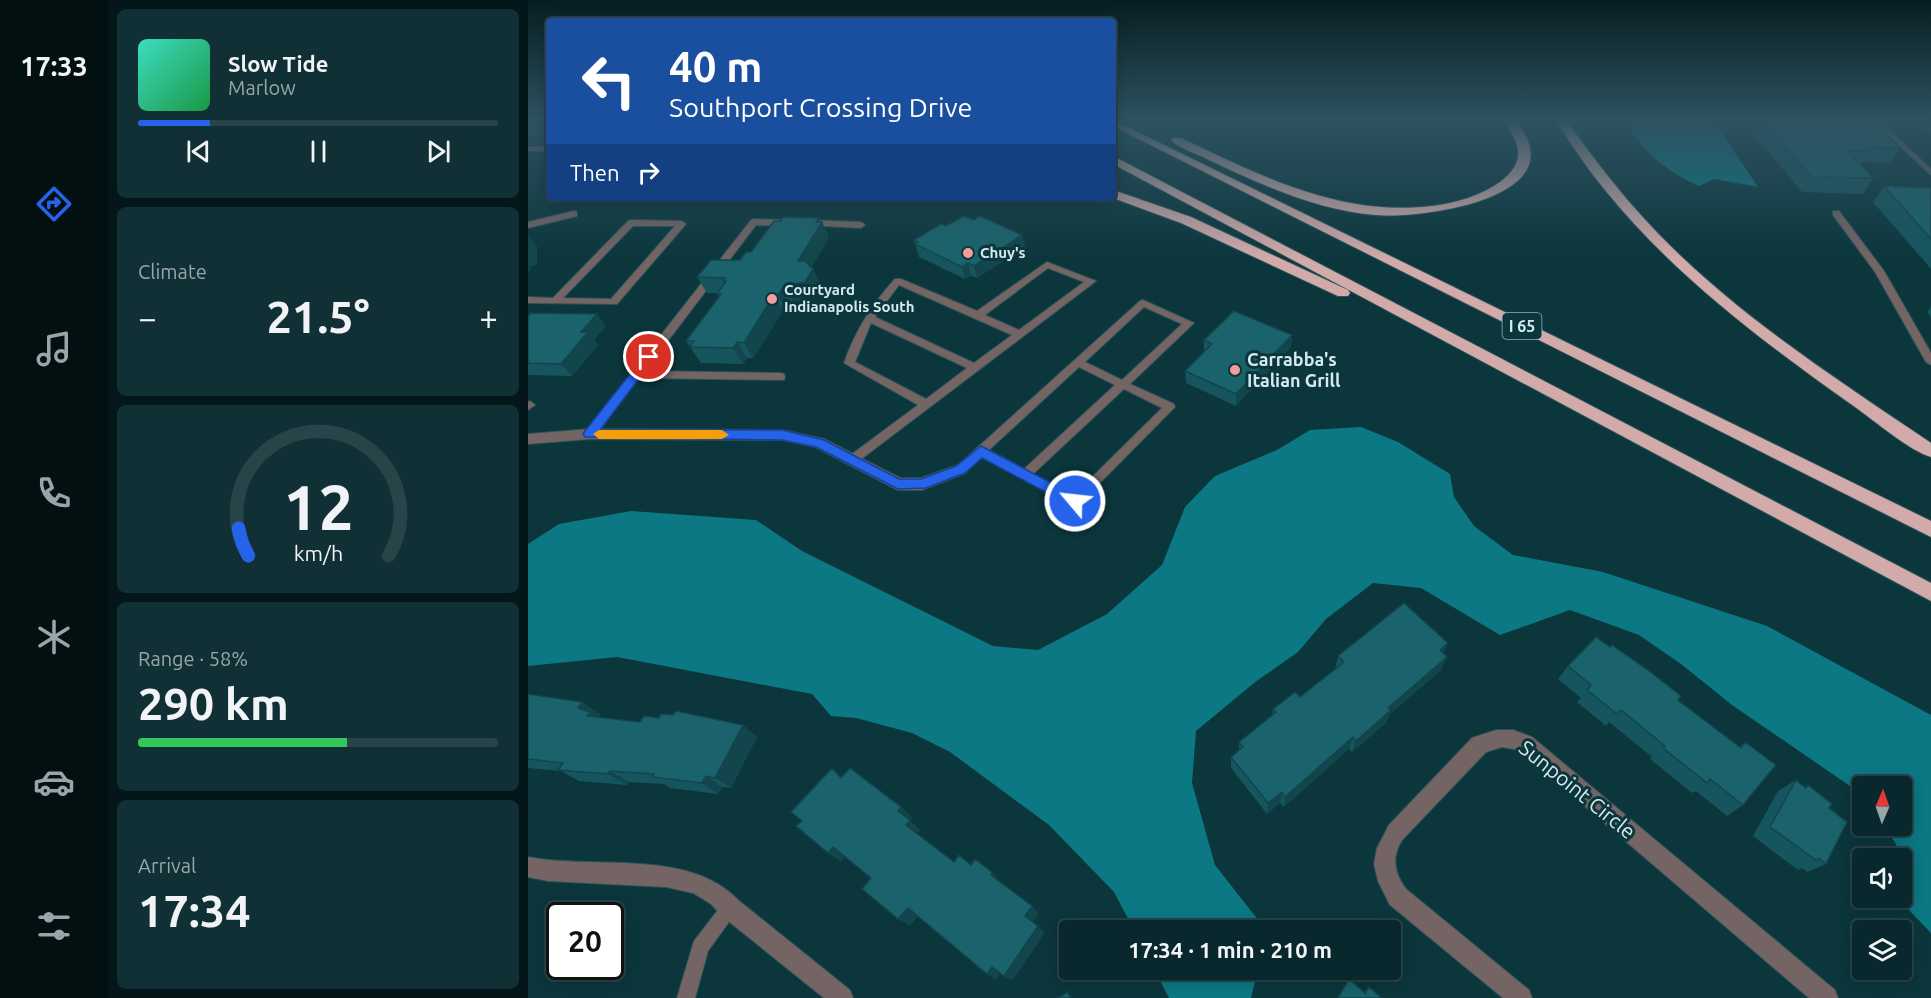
<!DOCTYPE html>
<html lang="en">
<head>
<meta charset="utf-8">
<style>
	:root { --surface:#08282d; --page:#113035; --text:#f1f3f6; --muted:#98a6aa; --line:#294449; --accent:#2563eb }
	body { margin:0; font-family:Ubuntu,sans-serif; background:var(--page); color:var(--text); height:100vh; display:flex; flex-direction:column; font-size:22px; white-space:nowrap }
	* { box-sizing:border-box; margin:0 }
	p { font-size:20px; color:var(--muted) }
	.icon { flex:none; width:33px; height:33px; fill:none; stroke:currentColor; stroke-width:2; stroke-linecap:round; stroke-linejoin:round }
	.map { position:relative; flex:1; overflow:hidden }
	.side { display:flex; flex-direction:column; gap:9px; padding:9px; background:#041619; width:420px }
	.side>* { flex:none }
	.banner { position:absolute; left:18px; top:18px; width:570px; height:183px; border-radius:6px; box-shadow:0 3px 15px #0003,0 0 0 2px var(--line); background:#1a4fa0; color:#fff; overflow:hidden }
	.needle { width:39px; rotate:2deg }
	.buttons { position:absolute; left:1324px; top:776px; display:grid; gap:12px }
	.buttons a { display:grid; place-items:center; width:60px; height:60px; border-radius:6px; background:var(--surface); box-shadow:0 3px 15px #0003,0 0 0 2px var(--line); font-size:30px }
	.speed { position:absolute; left:18px; top:902px; display:flex; gap:12px; font-size:30px; font-weight:700; text-align:center }
	.speed>* { display:grid; place-content:center; width:78px; height:78px; border-radius:50%; background:var(--surface); box-shadow:0 3px 15px #0003,0 0 0 2px var(--line); line-height:1 }
	.speed .limit { border:3px solid #111; border-radius:9px; background:#fff; color:#111 }
	.pin { position:absolute; display:grid; place-items:center; width:51px; height:51px; color:#fff; margin:-26px; border:3px solid #fff; border-radius:50%; box-shadow:0 2px 6px #0007 }
	.me { position:absolute; width:66px; margin:-33px; rotate:298deg; stroke-linejoin:round; filter:drop-shadow(0 0 4px #0008) }
	.turn { display:flex; align-items:center; gap:21px; height:126px; padding:0 24px; font-size:27px }
	.turn .icon { width:78px; height:78px; stroke-width:2.5 }
	.turn b { display:block; font-size:42px; line-height:51px }
	.then { display:flex; align-items:center; height:57px; padding:0 24px; background:#0003; gap:12px; font-size:22px }
	.big { font-size:45px; font-weight:600; line-height:1.1 }
	.side .widget { flex:1; display:flex; flex-direction:column; justify-content:center; gap:9px; min-width:0; padding:0 21px; border-radius:9px; background:var(--page) }
	.side .dial { align-items:center; gap:0 }
	.dial svg { height:156px; overflow:visible; fill:none; stroke:var(--line); stroke-width:7; stroke-linecap:round; text-anchor:middle }
	.dial text { fill:var(--text); stroke:none }
	.song { display:flex; align-items:center; gap:18px }
	.cover { width:72px; height:72px; border-radius:9px; background:linear-gradient(135deg,hsl(170 70% 55%),hsl(140 70% 35%)) }
	.played { height:6px; border-radius:3px; background:linear-gradient(90deg,var(--accent) 20%,var(--line) 20%) }
	.keys { display:flex; justify-content:space-around; direction:ltr }
	.heat { display:flex; justify-content:space-between; align-items:center; font-size:33px; direction:ltr }
	.charge { height:9px; border-radius:4px; background:linear-gradient(90deg,#34c759 58%,var(--line) 0) }
	.trip { position:absolute; left:531px; top:920px; width:342px; height:60px; border-radius:6px; background:var(--surface); box-shadow:0 3px 15px #0003,0 0 0 2px var(--line); font-weight:600; line-height:60px; text-align:center }
	main { display:flex; flex:1; min-height:0 }
	.dock { display:flex; flex-direction:column; width:108px; justify-content:space-around; align-items:center; background:#031012; color:var(--muted) }
	.dock .icon { width:42px; height:42px }
	.dock .selected { color:var(--accent) }
	.dock b { font-size:27px; color:var(--text) }
	.map>svg:first-child { display:block }
</style>
</head>
<body>
<main>
<nav class="dock">
<b>17:33</b>
<svg class="icon selected" aria-label="directions" viewBox="0 0 24 24"><path d="M12 3l9 9-9 9-9-9zM9 14v-3h6M13 9l2 2-2 2"/></svg>
<svg class="icon" aria-label="music" viewBox="0 0 24 24"><path d="M9 18V5l10-2v13"/><circle cx="6" cy="18" r="3"/><circle cx="16" cy="16" r="3"/></svg>
<svg class="icon" aria-label="phone" viewBox="0 0 24 24"><path d="M5 4h4l2 5-3 2q2 4 5 5l2-3 5 2v4C11 20 4 13 5 4z"/></svg>
<svg class="icon" aria-label="climate" viewBox="0 0 24 24"><path d="M12 3v18M4 7l16 10M4 17L20 7"/></svg>
<svg class="icon" aria-label="car" viewBox="0 0 24 24"><path d="M5 17H2v-5l4-1 3-4h7l3 4 3 1v5h-3M9 17h6M6 11h13"/><circle cx="7" cy="17" r="2"/><circle cx="17" cy="17" r="2"/></svg>
<svg class="icon" aria-label="filters" viewBox="0 0 24 24"><path d="M4 7h16M4 17h16"/><circle cx="9" cy="7" r="2"/><circle cx="15" cy="17" r="2"/></svg>
</nav>
<section class="side">
<div class="widget">
<div class="song"><i class="cover"></i><div><b>Slow Tide</b><p>Marlow</p></div></div>
<div class="played"></div>
<div class="keys"><svg class="icon" aria-label="previous" viewBox="0 0 24 24"><path d="M18 5L8 12l10 7zM5 5v14"/></svg><svg class="icon" aria-label="pause" viewBox="0 0 24 24"><path d="M8 5v14M16 5v14"/></svg><svg class="icon" aria-label="next" viewBox="0 0 24 24"><path d="M6 5l10 7-10 7zM19 5v14"/></svg></div>
</div>
<div class="widget"><p>Climate</p>
<div class="heat"><a>−</a><b class="big">21.5°</b><a>+</a></div>
</div>
<div class="widget dial"><svg viewBox="0 0 100 80">
<path d="M14 69A42 42 0 1 1 86 69"/>
<path d="M14 69A42 42 0 0 1 9 55" stroke="#2563eb"/>
<text x="50" y="56" font-size="32" font-weight="700">12</text>
<text x="50" y="72" font-size="11">km/h</text>
</svg></div>
<div class="widget"><p>Range · 58%</p><b class="big">290 km</b><div class="charge"></div></div>
<div class="widget"><p>Arrival</p><b class="big">17:34</b></div>
</section>
<div class="map">
<svg width="1403" height="998" viewBox="0 0 1403 998">
	<rect width="100%" height="100%" fill="#0b363c"/>
	<!-- water -->
	<path fill="#0b7884" d="M1097,120H1185L1230,187L1186,179L1171,186C1138,171 1114,152 1097,120Z
		M833,427L870,442L922,474L926,497L946,526L985,555L1075,572L1239,626L1403,715V933L1381,910L1374,876V858H1371L1368,844L1355,825H1374V786H1335V795L1204,705L1153,664L1111,635L1042,610L972,635L893,588L845,583L798,619L770,652L726,683L668,731L664,783L687,865L738,930H606L586,892L521,825L422,752L384,733L328,718L303,716L284,694L89,657L0,666V544L31,524L103,511L228,520L274,551L465,646L510,650L579,614L634,565L657,507L687,476L749,450L782,430Z
		M626,969H730L723,998H641Z"/>
	<g fill="none" stroke-linecap="round" stroke-linejoin="round">
		<defs>
			<path id="lane" d="M1344,120H1351L1403,169V175Z
				M0,147H21V151H0Z
				M46,211L49,212V216L0,228V222Z
				M1305,211H1311L1356,271L1403,353V365L1398,362L1347,272L1305,215Z
				M226,219L260,220L264,223L260,226L228,225L117,371L252,373L256,374L257,377L256,380L111,378L66,437H58L56,434L58,431L223,220Z
				M103,220L154,221L158,224L89,304L0,303V297L25,298L100,221ZM105,226H147L83,299L35,298Z
				M280,220L333,222L337,225L333,228L277,225L276,223Z
				M519,262L568,281L328,463H320L318,460L320,457L390,405L316,363C327,331 344,304 367,279H373L449,311ZM520,268L556,282L491,330L457,315ZM371,285L484,335L446,363L347,317ZM343,323L439,368L398,399L327,362Z
				M615,300L666,323L602,384L646,404L647,407L551,504H543L454,457L437,472H429L427,469L429,466L612,301ZM616,307L654,324L594,380L557,362ZM551,367L587,385L496,469L461,450ZM596,389L634,408L546,495L505,474Z
				M2,401L7,405L0,410V402Z
				M202,899L208,902L211,908L180,951L167,998H149L166,941L196,902Z"/>
			<path id="street" d="M62,429L254,430L296,439L372,478H393L433,464L438,465L440,469L438,473L394,490H370L287,447L254,440L62,439L0,444V434Z
				M968,730H985L1004,737L1307,990L1310,998H1281L991,750L974,747L958,752L875,839C863,856 866,873 878,889L1001,990L1004,998H975L862,905L850,881L846,864L849,848L861,825L944,738Z
				M0,857C66,870 161,848 210,900L322,990L325,998H296L194,916L183,904L165,893L138,887L20,881L0,877Z"/>
			<path id="highway" d="M585,120L1403,521V537L585,126Z
				M976,120H987C1053,198 893,219 847,215C788,210 732,184 679,159C668,153 652,149 643,140L645,138H653C733,176 813,217 904,206C928,203 952,196 972,182C1000,161 991,144 976,120Z
				M1028,120H1038C1061,152 1084,183 1111,213C1193,305 1301,374 1403,443V457C1382,451 1347,421 1327,407C1215,328 1099,240 1028,120Z
				M585,156L1403,583V601L585,164Z
				M585,190L663,217L820,290L822,293L820,296H810L653,223L585,198Z"/>
		</defs>
		<!-- lane casing -->
		<use href="#lane" stroke="#2b5358" stroke-width="2"/>
		<!-- street casing -->
		<use href="#street" stroke="#2b5358" stroke-width="2"/>
		<!-- highway casing -->
		<use href="#highway" stroke="#2b5358" stroke-width="2"/>
		<!-- lane -->
		<use href="#lane" fill="#746464" fill-rule="evenodd"/>
		<!-- street -->
		<use href="#street" fill="#746464" fill-rule="evenodd"/>
		<!-- highway -->
		<use href="#highway" fill="#d2aaaa" fill-rule="evenodd"/>
	</g>
	<!-- wall -->
	<path fill="#16555d" d="M0,120H21V130L14,135H0Z
		M1214,120H1343L1372,148L1362,163L1335,162L1333,165L1345,178L1335,194L1274,192Z
		M1378,120H1403V133L1377,125Z
		M1356,186L1403,188V269L1345,202Z
		M446,220L494,235L497,247L449,278L443,276L437,279L391,257L386,240L418,226Z
		M293,222H294L301,237L284,267L293,285L285,297L270,301L267,305H262L259,311H255L225,358H219L215,364L173,363L158,341L191,297L189,293H179L169,277L212,260L223,252Z
		M1403,307V317L1399,312Z
		M69,314L78,326L66,340L70,345L44,376L0,375V316Z
		M764,335L763,347L708,406L658,383L657,371L676,352V340Z
		M915,653L913,670L861,715L858,723L824,752L821,749L756,807L752,803L739,814L703,768V757L711,750V742L744,715L745,709L772,697L807,669L810,656Z
		M1040,666L1150,700L1211,747L1217,742L1215,805L1199,816L1168,791L1164,793L1122,759L1124,757L1081,722L1078,726L1049,702L1053,698L1030,679Z
		M0,694L54,702L73,715L71,717L112,722L131,718L215,725L229,737L203,788L194,787L190,794L142,788L136,784L101,782L99,785L51,781L33,771L0,768Z
		M1268,780L1277,787L1280,785L1301,808L1298,864L1279,872L1274,868L1270,870L1225,836L1250,791Z
		M821,979L836,992L841,987L854,998H809Z"/>
	<!-- shaded-wall -->
	<path fill="#12454c" d="M12,120H21V130L14,135L7,124Z
		M291,218L293,223L294,222L301,237L278,277L270,261Z
		M0,235L9,246V265L2,267V271L0,272Z
		M494,235L497,247L449,278L446,266Z
		M440,263L443,276L437,279L434,267Z
		M285,269L293,285L285,297L270,301L267,305L259,289L261,285Z
		M254,289L262,305L259,311L250,295Z
		M246,295L255,311L225,358L216,343Z
		M69,314L78,326L66,340L70,345L44,376L33,364L53,332Z
		M764,335L763,347L708,406V394Z
		M209,342L219,358L215,364L205,348Z
		M920,643L914,656L912,650Z
		M919,657L913,670L861,715L858,723L824,752L828,741L860,708Z
		M54,702L73,715L71,718L59,716L50,708Z
		M215,725L229,737L203,788L187,778Z
		M825,737L821,749L756,807L757,797Z
		M82,771L101,782L99,785L80,774Z
		M178,776L194,787L190,794L174,783Z
		M754,792L752,803L739,814L740,803Z
		M373,807L384,817L381,821L370,811Z
		M382,820L392,830L388,835L378,825Z
		M305,847L318,856L313,862L300,853Z
		M464,872L472,881L470,883L463,875Z
		M504,906L511,914L504,923L497,916Z
		M380,908L391,915L382,926L370,919Z
		M510,926L517,933L484,981L476,976Z
		M464,967L473,972L468,980L459,974Z"/>
	<!-- building -->
	<path fill="#1a636c" stroke="#12454c" stroke-width="1.5" d="M0,120H12L7,124H0Z
		M1234,120H1343L1372,148L1338,147L1342,151H1319L1345,178L1284,177Z
		M1356,186L1403,188V239Z
		M436,216L446,220L452,216L494,235L446,266L440,263L434,267L387,244L390,242L386,240L413,224L418,226Z
		M255,217L291,218L288,222H294L270,261H277L285,269L277,282L261,285L259,289H254L250,295H246L216,343L209,342L205,348L162,347L166,341H158L193,294H189L198,281H195L197,278L169,277L183,260H212L218,252H223L246,221H252Z
		M706,311L764,335L708,394L657,371L684,344L676,340Z
		M3,313L69,314L53,332H60L33,364L0,363V316Z
		M876,603L920,643L912,650L919,657L860,708L863,710L828,741L825,737L757,797L754,792L740,803L703,757L715,747L711,742L748,712L745,709L767,692L772,697L816,662L810,656Z
		M1068,637L1082,647L1084,645L1124,673L1153,696L1150,700L1213,748L1217,742L1248,765L1215,805L1182,779L1179,783L1135,748L1137,746L1093,710L1089,714L1059,690L1063,685L1040,666Z
		M0,694L54,702L50,708L62,712L59,716L112,722L116,716L131,718L133,714L145,715L148,711L215,725L187,778L178,776L174,783L124,777L126,774L82,771L80,774L30,770L35,763L0,759Z
		M304,768L313,778L322,768L373,807L370,811L382,820L378,825L426,862L431,855L443,865L447,859L464,872L463,875L504,906L497,916L510,926L476,976L464,967L459,974L380,908L370,919L334,889L343,878L305,847L300,853L268,826L274,821L263,812Z
		M1268,780L1278,788L1280,785L1304,804L1301,808L1319,822L1298,864L1291,858L1289,861L1242,827Z
		M821,979L837,993L841,987L854,998H810Z
		M540,992L542,998H530Z"/>
	<!-- sky -->
	<linearGradient id="sky" x2="0" y2="1"><stop stop-color="#061e21"/><stop offset="0.46" stop-color="#2e5261"/><stop offset="1" stop-color="#2e5261" stop-opacity="0"/></linearGradient>
	<rect width="1403" height="259" fill="url(#sky)"/>
	<!-- route -->
	<path fill="#2563eb" stroke="#184099" stroke-width="1.5" d="M121,354L125,355V360L72,430H254L296,440L371,479H393L428,466L453,446L552,498L554,501L547,507L542,505L454,458L437,473L398,488L370,489L288,447L254,440L57,437L55,434L57,431L117,355Z"/>
	<!-- slow -->
	<path fill="#f59e0b" d="M71,430H194L201,435L194,439H71L65,434Z"/>
	<!-- markers -->
	<g fill="#f59b9e" stroke="#0b363c" stroke-width="2">
		<circle cx="440" cy="253" r="6"/>
		<circle cx="244" cy="299" r="6"/>
		<circle cx="707" cy="370" r="6"/>
	</g>
	<g text-anchor="middle" stroke-width="6" stroke-linejoin="round" paint-order="stroke">
		<!-- far-poi labels -->
		<g font-size="15" font-weight="bold" fill="#d5eaee" stroke="#0b363c" text-anchor="start">
			<text x="452" y="258">Chuy's</text>
			<text x="256" y="295">Courtyard<tspan x="256" dy="17">Indianapolis South</tspan></text>
		</g>
		<!-- shield labels -->
		<rect fill="#0b363c" stroke="#98b4b9" stroke-width="1.5" x="974.5" y="313" width="39" height="26" rx="4.5"/>
		<g font-size="16" font-weight="bold" fill="#d5eaee">
			<text x="994" y="332">I 65</text>
		</g>
		<!-- poi labels -->
		<g font-size="18" font-weight="bold" fill="#d5eaee" stroke="#0b363c" text-anchor="start">
			<text x="719" y="366">Carrabba's<tspan x="719" dy="21">Italian Grill</tspan></text>
		</g>
		<!-- near-street labels -->
		<g font-size="21" fill="#d5eaee" stroke="#0b363c">
			<text transform="translate(1049 790) rotate(39)" y="7">Sunpoint Circle</text>
		</g>
	</g>
</svg>
<div class="buttons">
<a><svg class="needle" viewBox="-14 -14 28 28"><path d="M0-13l5 13h-10z" fill="#e53935"/><path d="M0 13l5-13h-10z" fill="#98a6aa"/></svg></a>
<a><svg class="icon" aria-label="sound" viewBox="0 0 24 24"><path d="M4 9h4l5-4v14l-5-4H4zM17 9q2 3 0 6"/></svg></a>
<a><svg class="icon" aria-label="layers" viewBox="0 0 24 24"><path d="M12 4l9 5-9 5-9-5zM3 14l9 5 9-5"/></svg></a>
</div>
<div class="speed"><div class="limit">20</div></div>
<div class="pin" style="left:121px;top:357px;background:#d93025"><svg class="icon" aria-label="arrive" viewBox="0 0 24 24"><path d="M6 21V4h12l-3 4 3 4H6"/></svg></div>
<svg class="me" style="left:547px;top:501px" viewBox="-20 -20 40 40"><circle r="17" fill="#2563eb" stroke="#fff" stroke-width="3"/><path d="M0-11L8 9 0 5-8 9z" fill="#fff"/></svg>
<div class="trip">17:34 · 1 min · 210 m</div>
<div class="banner">
<div class="turn"><svg class="icon" aria-label="left" viewBox="0 0 24 24"><path d="M17 20v-9H6M10 6l-5 5 5 5"/></svg><div><b>40 m</b>Southport Crossing Drive</div></div>
<div class="then">Then<svg class="icon" aria-label="right" viewBox="0 0 24 24"><path d="M7 20v-9h11M14 6l5 5-5 5"/></svg></div>
</div>
</div>
</main>
</body>
</html>
